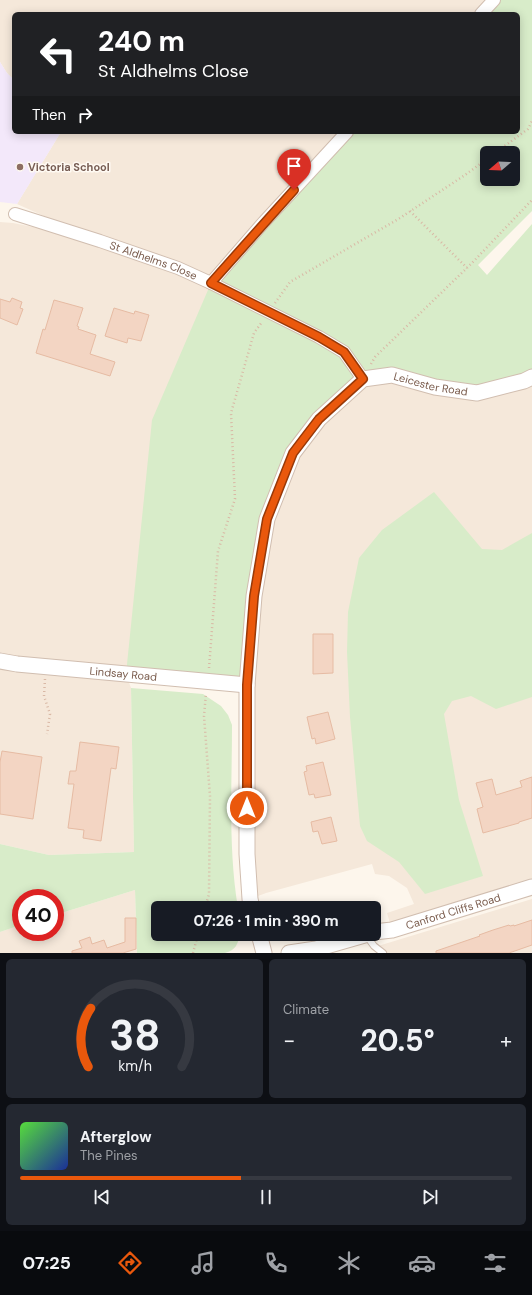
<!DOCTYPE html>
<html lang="en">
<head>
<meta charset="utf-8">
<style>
	:root { --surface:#171b24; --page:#242831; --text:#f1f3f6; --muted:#9ea1a6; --line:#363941; --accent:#ea580c }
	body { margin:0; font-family:"DM Sans",sans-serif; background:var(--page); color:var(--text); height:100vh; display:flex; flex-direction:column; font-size:15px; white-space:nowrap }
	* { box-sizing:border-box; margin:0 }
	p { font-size:13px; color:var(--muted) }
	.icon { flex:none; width:22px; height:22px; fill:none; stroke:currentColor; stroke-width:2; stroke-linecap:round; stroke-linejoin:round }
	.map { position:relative; height:953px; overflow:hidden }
	.panel { display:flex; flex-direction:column; gap:6px; padding:6px; background:#0d0f14; flex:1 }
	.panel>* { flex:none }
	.top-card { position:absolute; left:12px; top:12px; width:508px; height:122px; border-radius:6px; box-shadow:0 2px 10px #0003; background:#202124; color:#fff; overflow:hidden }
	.needle { width:26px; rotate:251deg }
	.controls { position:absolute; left:480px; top:146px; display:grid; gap:8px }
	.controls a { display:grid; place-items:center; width:40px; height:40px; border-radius:6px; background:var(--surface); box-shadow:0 2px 10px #0003; font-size:20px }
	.speed { position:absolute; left:12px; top:889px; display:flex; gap:8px; font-size:20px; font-weight:700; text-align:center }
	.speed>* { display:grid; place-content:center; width:52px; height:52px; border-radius:50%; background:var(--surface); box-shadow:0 2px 10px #0003; line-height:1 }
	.speed .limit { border:6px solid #d22; background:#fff; color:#111 }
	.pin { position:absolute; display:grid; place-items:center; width:34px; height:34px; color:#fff; margin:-41px -17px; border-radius:50% 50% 50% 0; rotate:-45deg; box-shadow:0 0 4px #0007 }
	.pin .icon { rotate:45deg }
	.me { position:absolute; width:44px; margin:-22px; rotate:0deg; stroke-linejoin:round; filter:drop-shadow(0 0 3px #0008) }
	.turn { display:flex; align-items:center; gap:14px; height:84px; padding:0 20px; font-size:18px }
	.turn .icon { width:52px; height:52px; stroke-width:2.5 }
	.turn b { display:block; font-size:28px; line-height:34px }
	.then { display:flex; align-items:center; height:38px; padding:0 20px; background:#0003; gap:8px; font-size:15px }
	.big { font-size:30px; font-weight:700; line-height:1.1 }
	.panel .card { flex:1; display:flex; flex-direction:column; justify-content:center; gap:6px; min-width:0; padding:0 14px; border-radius:6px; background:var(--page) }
	.panel .dial { align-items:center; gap:0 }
	.dial svg { height:104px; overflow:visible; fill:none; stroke:var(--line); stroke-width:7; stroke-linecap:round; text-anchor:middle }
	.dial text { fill:var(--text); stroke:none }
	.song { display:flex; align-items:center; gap:12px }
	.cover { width:48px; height:48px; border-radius:6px; background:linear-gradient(135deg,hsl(110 70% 55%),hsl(230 70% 35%)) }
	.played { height:4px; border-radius:2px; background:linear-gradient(90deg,var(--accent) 45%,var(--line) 45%) }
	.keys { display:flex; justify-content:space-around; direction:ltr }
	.heat { display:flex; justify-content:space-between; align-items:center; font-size:22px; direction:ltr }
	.panel .tiles { flex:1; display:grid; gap:6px; grid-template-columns:1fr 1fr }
	.card:last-child { grid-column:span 2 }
	.trip { position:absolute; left:151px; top:901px; width:230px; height:40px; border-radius:6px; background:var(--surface); box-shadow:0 2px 10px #0003; font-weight:700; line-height:40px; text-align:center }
	.tabs { display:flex; height:64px; justify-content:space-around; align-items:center; background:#090b0e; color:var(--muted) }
	.tabs .icon { width:28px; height:28px }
	.tabs .current { color:var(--accent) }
	.tabs b { font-size:18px; color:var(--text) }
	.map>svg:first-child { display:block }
</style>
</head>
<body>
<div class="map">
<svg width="532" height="953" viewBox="0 0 532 953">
	<rect width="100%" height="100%" fill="#fdf6ec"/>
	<!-- residential -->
	<path fill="#f5e8da" d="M0,0H494L481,14H14V80L7,73L0,62Z
		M61,132H347L126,674L131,688L134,852L49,855L0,844V222L13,223L98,240L17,204Z
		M532,377V887L392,930L387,913L414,904L407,888L389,876L375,874L372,864L266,893L250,899L247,685L267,519L293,453L363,379Z
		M135,890L137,953H0V932L21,925V932H55V915Z
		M532,899V953H387L378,946Z"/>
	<!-- education -->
	<path fill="#f3e8fa" d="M0,62L7,73L14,80V132H61L17,204L0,202Z"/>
	<!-- green -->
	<path fill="#d8ecc9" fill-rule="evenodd" d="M494,0H532V211L478,265L487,275L532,224V377L477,393L363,379L319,419L267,519L247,685L126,674L152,420L211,283L347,132H518V14H481ZM487,153H513V179H487Z
		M434,492L482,549L502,550L532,533V697L496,709L471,696L452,701L444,714L459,800L483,876L425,894L399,862L367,841L360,826L350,717L347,652L348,612L359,558L382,530Z
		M131,688L203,694L221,706L228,715L232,725C232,786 228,848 238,908H158V934H240C238,944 236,950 225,953H137L135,890L55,915V898H21V925L0,932V844L49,855L134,852Z"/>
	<!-- building -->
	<path fill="#f3d5c3" stroke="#e6bba3" d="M12,298L22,302L20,308L23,309L17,325L0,318V299L10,302Z
		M54,300L83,308L77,326L79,327L78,329L96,335L90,354L115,362L110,376L36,353L43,329L45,330Z
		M114,308L134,314L135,311L149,315L141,341L128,338L127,343L105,336Z
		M313,634H333V673L313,674Z
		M328,712L335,739L316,744L315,738L312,739L307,717Z
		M80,742L119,747L116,769L111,768L101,841L83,838L84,830L68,828L74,784H68L70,771H76Z
		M2,751L42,757L33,819L0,814V762Z
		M323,762L331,795L315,798L314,794L309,795L304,772L307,771L306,766Z
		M532,777V818L519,822V823L483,833L477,809L483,807L476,783L492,779L496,795L522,787L520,781Z
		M331,817L337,841L322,844L318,831L313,832L311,822Z
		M125,918H136V949L123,953H72V951L82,948L79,941L90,937L92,944L104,940L107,948L125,942Z
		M532,920V945L509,953H436V951L480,936L479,935L493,930L509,925L510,926L514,925V926Z"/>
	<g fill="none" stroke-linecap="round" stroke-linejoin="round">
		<defs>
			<path id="service" d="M366,935L374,946L383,953"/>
			<g id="minor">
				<path d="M481,14L494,0"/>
				<path id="s1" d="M15,214L100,241L178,268L211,283L319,337L344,352L363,379"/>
				<path d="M211,283L264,222L347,132"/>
			</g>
			<g id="tertiary">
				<path id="s2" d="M0,661L17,664L247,685"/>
				<path id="s3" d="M252,908L250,899L247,854V685L254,596L267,519L293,453L319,419L363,379L392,375L435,387L477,393L524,381L532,377"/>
				<path id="s4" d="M374,932L392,930L532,887"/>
				<path d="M259,934L264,953"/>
				<path d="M289,953L316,949L368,934"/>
			</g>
		</defs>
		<!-- service casing -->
		<use href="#service" stroke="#d1beb0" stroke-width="8"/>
		<!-- minor casing -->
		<use href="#minor" stroke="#d1beb0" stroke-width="14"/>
		<!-- tertiary casing -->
		<use href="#tertiary" stroke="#d1beb0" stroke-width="17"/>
		<!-- path -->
		<path stroke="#d9b8a5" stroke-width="2.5" stroke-dasharray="1 3" stroke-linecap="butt" d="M495,153L528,129L532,121
			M410,211L467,268
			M275,303L290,282L400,218L465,175L487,159
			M371,364L375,357L472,263L532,200
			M209,668L218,551L235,499L231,413L254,333L262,322
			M45,679L44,696L50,714L47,734
			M324,907V908
			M205,908L209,894L210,796L204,716L206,693
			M274,934L284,940
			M193,953L198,934"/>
		<!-- service -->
		<use href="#service" stroke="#fff" stroke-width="6"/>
		<!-- minor -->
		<use href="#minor" stroke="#fff" stroke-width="12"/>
		<!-- tertiary -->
		<use href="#tertiary" stroke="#fff" stroke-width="15"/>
	</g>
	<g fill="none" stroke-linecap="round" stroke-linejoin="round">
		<defs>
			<path id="route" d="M247,808V685L254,596L267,519L293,453L319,419L363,379L344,352L319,337L211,283L294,190"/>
		</defs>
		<!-- route casing -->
		<use href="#route" stroke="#983908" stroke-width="10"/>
		<!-- route -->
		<use href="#route" stroke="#ea580c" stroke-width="7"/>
	</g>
	<!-- markers -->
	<circle fill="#8d6e63" stroke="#fffaf3" stroke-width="1.5" cx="20" cy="167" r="4"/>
	<g text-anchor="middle" stroke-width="3" stroke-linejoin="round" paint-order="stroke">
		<!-- education labels -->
		<g font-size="11" font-weight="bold" fill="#785e54" stroke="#fffaf3" text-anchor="start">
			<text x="28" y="171">Victoria School</text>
		</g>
		<!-- street labels -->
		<g font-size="11" fill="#7a5c4d" stroke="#fffaf3">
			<text dy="4" stroke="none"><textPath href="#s1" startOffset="146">St Aldhelms Close</textPath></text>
			<text dy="4" stroke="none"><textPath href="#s3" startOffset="633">Leicester Road</textPath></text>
			<text dy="4" stroke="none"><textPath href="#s2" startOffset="124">Lindsay Road</textPath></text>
			<text dy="4" stroke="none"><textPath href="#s4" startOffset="82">Canford Cliffs Road</textPath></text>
		</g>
	</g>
</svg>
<div class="controls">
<a><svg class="needle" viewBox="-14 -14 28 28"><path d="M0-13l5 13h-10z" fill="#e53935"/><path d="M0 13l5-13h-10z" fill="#9ea1a6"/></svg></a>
</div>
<div class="speed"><div class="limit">40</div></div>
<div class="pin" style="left:294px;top:190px;background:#d93025"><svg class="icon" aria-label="arrive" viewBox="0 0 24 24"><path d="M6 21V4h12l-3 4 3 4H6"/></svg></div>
<svg class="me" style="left:247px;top:808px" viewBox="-20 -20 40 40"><circle r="17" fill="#ea580c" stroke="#fff" stroke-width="3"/><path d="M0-11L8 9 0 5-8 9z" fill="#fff"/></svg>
<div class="trip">07:26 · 1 min · 390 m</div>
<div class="top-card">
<div class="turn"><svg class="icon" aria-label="left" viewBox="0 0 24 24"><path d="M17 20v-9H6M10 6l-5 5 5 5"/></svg><div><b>240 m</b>St Aldhelms Close</div></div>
<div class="then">Then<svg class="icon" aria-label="right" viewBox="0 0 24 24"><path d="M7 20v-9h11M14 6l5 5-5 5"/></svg></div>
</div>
</div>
<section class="panel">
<div class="tiles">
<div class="card dial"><svg viewBox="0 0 100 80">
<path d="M14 69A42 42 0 1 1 86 69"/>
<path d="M14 69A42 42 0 0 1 16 24" stroke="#ea580c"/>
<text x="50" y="56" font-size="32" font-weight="700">38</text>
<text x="50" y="72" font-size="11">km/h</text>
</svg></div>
<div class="card"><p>Climate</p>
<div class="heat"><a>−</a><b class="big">20.5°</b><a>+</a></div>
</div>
<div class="card">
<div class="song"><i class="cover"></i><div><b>Afterglow</b><p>The Pines</p></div></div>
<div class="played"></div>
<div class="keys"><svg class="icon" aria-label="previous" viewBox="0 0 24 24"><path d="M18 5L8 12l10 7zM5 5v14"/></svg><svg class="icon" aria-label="pause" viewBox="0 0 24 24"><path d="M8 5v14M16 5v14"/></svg><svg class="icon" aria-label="next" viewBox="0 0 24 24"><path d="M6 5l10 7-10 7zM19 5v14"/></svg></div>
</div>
</div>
</section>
<nav class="tabs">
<b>07:25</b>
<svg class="icon current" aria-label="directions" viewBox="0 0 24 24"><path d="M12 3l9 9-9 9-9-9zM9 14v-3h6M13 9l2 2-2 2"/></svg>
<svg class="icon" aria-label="music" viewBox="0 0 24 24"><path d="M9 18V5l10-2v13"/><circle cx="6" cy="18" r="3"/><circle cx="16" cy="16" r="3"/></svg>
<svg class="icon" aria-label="phone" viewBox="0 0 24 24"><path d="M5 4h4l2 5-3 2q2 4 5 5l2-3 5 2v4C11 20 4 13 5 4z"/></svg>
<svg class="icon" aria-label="climate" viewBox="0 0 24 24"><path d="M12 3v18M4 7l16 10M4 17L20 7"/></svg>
<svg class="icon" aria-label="car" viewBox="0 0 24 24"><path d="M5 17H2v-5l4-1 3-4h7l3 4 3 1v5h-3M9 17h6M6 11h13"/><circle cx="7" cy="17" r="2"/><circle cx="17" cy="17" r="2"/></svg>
<svg class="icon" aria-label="filters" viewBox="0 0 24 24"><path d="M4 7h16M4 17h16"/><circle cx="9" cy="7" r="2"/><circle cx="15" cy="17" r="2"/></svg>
</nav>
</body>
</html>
